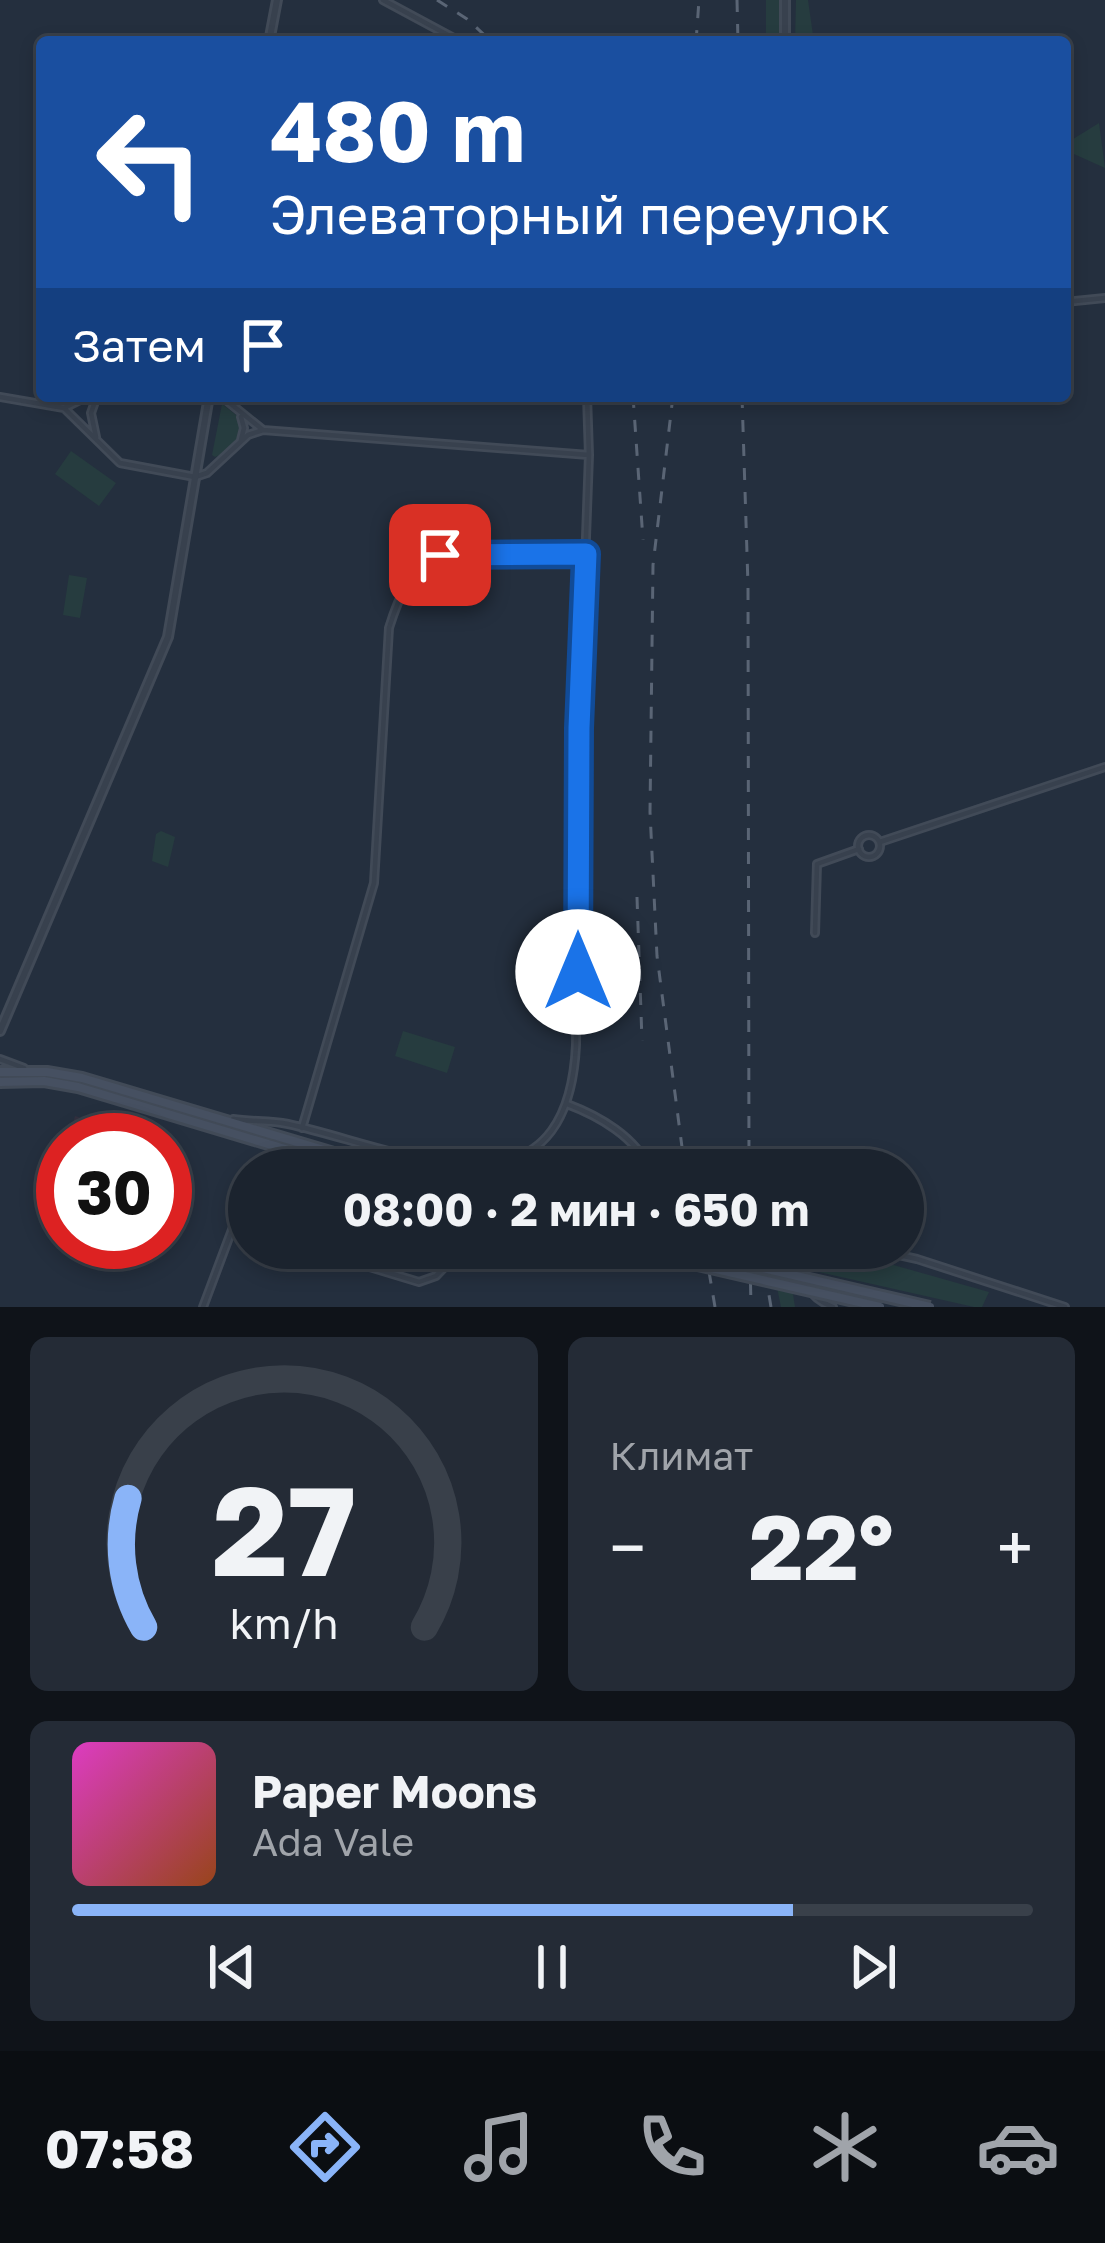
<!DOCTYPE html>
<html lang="ru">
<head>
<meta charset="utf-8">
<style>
	:root { --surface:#1b232e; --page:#242b36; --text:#f1f3f6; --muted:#a0a4aa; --line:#39404a; --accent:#8ab4f8 }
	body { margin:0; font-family:"Golos Text",sans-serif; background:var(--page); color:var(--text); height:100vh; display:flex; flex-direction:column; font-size:45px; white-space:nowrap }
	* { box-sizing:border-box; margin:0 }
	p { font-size:39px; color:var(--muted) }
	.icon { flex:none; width:66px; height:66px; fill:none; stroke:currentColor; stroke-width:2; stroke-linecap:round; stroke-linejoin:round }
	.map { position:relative; height:1307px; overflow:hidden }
	.details { display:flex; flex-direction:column; gap:30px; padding:30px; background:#0f1319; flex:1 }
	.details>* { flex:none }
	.guide { position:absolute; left:36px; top:36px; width:1035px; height:366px; border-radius:12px; box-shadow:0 6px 18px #0003,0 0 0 3px var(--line); background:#1a4fa0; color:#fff; overflow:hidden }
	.speed { position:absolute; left:36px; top:1113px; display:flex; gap:24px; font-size:60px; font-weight:700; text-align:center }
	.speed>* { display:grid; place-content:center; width:156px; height:156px; border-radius:50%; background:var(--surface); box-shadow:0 6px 18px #0003,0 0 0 3px var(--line); line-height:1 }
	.speed .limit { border:18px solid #d22; background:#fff; color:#111 }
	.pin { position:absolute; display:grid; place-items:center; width:102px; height:102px; color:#fff; margin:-51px; border-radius:24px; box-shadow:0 6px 18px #0006 }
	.me { position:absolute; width:132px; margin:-66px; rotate:0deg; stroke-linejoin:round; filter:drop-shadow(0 0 9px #0008) }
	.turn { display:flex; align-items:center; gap:42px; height:252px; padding:0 36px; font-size:54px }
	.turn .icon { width:156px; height:156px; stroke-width:2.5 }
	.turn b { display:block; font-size:84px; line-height:102px }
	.then { display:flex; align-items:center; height:114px; padding:0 36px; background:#0003; gap:24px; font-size:45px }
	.big { font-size:90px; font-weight:700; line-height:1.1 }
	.details .widget { flex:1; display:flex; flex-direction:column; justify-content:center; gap:18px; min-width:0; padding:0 42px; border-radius:18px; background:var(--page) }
	.details .dial { align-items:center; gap:0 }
	.dial svg { height:312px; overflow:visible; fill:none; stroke:var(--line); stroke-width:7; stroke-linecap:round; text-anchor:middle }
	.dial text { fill:var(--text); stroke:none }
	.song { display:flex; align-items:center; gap:36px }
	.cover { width:144px; height:144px; border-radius:18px; background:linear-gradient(135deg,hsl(310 70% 55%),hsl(20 70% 35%)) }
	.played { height:12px; border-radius:6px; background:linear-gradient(90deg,var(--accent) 75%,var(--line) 75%) }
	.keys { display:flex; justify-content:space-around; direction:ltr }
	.heat { display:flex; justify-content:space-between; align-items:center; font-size:66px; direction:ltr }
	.details .tiles { flex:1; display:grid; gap:30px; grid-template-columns:1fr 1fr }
	.widget:last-child { grid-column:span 2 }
	.trip { position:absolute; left:228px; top:1149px; width:696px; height:120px; border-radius:60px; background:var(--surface); box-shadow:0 6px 18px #0003,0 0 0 3px var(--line); font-weight:700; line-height:120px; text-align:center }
	.menu { display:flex; height:192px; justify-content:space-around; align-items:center; background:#0b0e12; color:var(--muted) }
	.menu .icon { width:84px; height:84px }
	.menu .active { color:var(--accent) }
	.menu b { font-size:54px; color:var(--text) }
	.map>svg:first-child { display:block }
</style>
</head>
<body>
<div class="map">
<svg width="1105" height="1307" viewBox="0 0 1105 1307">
	<rect width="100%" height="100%" fill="#242f3e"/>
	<!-- medical -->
	<path fill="#32303f" d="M75,1116L113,1127L161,1140H68Z"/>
	<!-- green -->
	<path fill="#263c3f" d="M766,0H782V42H766Z
		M796,0H808L814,42H795Z
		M1099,123L1105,168L1065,150V144Z
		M222,404L240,418L241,436L223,454L215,457L212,455Z
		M71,451L116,483L99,506L55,474Z
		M69,575L87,578L80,618L63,615Z
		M161,831L175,837L168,867L152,861L156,834Z
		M403,1031L455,1047L447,1073L395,1056Z
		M766,1147C780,1153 793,1151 806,1157L805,1170H766Z
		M769,1248H786L795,1307H781Z
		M837,1249L989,1292L982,1307H974L810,1270L817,1257Z"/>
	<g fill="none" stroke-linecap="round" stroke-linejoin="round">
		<defs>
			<path id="minor" d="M383,0L461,42
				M1065,302L1105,298
				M221,396L263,430
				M0,397L64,408L120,463L195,477L207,473L248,435L263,430L589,455
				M64,408L88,396
				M96,437L91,413L97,396
				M241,440L244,428L241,417
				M858 846a11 11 0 1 1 22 0a11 11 0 1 1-22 0Z
				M880,842L1105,767
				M815,933L817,864L859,849
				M0,1059L24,1068
				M567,1104C599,1116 636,1137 650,1170
				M233,1119C251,1122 270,1120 288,1124C399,1148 567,1235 576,1045L579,728L589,455L587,396
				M302,1128L374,883L389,628C399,596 409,571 440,555H586
				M276,1149L286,1157L290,1170
				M294,1170L308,1159
				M307,1248L419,1282L436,1276L463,1248
				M566,1248L584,1252L607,1248
				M818,1248C796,1270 804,1296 833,1307
				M867,1248L917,1259L1065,1307
				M203,1307L233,1227L249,1229"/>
			<path id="tertiary" d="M785,0V42
				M269,42L277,0
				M0,1031L168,637L209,396"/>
			<path id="secondary" d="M0,1072H47L82,1078L391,1170
				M0,1082L44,1081L78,1087L355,1170"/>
		</defs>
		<!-- minor casing -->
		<use href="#minor" stroke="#414a57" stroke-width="10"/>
		<!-- tertiary casing -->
		<use href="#tertiary" stroke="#414a57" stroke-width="12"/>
		<!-- secondary casing -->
		<use href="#secondary" stroke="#414a57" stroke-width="14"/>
		<!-- minor -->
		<use href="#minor" stroke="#38414e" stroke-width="4.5"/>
		<!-- tertiary -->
		<use href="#tertiary" stroke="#38414e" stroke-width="6"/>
		<!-- secondary -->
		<use href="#secondary" stroke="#465061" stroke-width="8"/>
		<!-- rail -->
		<path stroke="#5a6575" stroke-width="3" stroke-dasharray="12 12" stroke-linecap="butt" d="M437,0L467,19L492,42
			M737,0L738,42
			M696,42L699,0
			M633,396L643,540
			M673,396L653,565L650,812L657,956L685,1170
			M742,396L748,585L749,1170
			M637,897L642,1041
			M705,1248L715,1307
			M761,1248L771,1307
			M750,1259L751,1307"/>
		<defs>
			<path id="secondary-bridge" d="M624,1248L880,1307
				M676,1248L930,1307"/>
		</defs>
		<!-- secondary-bridge casing -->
		<use href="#secondary-bridge" stroke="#414a57" stroke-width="14" stroke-linecap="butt"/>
		<!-- secondary-bridge -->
		<use href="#secondary-bridge" stroke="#465061" stroke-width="8"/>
	</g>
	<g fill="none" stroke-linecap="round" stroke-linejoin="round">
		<defs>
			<path id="route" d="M440,555L586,554L579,728L578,972"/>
		</defs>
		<!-- route casing -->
		<use href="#route" stroke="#114b97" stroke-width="30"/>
		<!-- route -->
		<use href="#route" stroke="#1a73e8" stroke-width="21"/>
	</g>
</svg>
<div class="speed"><div class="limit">30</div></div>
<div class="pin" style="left:440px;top:555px;background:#d93025"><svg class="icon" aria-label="arrive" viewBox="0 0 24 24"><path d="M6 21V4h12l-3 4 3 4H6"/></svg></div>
<svg class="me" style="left:578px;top:972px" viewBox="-20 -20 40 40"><circle r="19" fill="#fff"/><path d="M0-13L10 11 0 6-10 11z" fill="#1a73e8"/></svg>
<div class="trip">08:00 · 2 мин · 650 m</div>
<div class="guide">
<div class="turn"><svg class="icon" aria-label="left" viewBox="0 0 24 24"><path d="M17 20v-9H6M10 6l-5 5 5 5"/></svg><div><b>480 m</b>Элеваторный переулок</div></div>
<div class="then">Затем<svg class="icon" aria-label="arrive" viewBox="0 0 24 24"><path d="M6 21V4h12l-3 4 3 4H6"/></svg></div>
</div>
</div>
<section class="details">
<div class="tiles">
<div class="widget dial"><svg viewBox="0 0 100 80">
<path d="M14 69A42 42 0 1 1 86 69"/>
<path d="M14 69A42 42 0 0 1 10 36" stroke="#8ab4f8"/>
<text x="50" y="56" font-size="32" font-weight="700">27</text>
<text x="50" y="72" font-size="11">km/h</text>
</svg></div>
<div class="widget"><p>Климат</p>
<div class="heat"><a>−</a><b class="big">22°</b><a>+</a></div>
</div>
<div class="widget">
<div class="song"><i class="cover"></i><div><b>Paper Moons</b><p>Ada Vale</p></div></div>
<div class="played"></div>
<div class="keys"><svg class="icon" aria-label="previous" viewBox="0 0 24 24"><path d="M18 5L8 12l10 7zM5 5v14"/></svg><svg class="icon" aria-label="pause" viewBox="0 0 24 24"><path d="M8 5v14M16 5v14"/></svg><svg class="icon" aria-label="next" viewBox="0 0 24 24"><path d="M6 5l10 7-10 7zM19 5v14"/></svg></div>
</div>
</div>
</section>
<nav class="menu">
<b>07:58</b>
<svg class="icon active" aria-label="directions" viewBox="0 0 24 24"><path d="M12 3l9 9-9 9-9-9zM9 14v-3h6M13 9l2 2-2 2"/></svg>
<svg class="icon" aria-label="music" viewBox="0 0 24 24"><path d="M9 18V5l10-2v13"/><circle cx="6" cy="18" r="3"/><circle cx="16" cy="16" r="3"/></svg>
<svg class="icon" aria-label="phone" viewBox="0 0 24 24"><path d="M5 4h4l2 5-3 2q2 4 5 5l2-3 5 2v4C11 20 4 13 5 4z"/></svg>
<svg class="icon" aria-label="climate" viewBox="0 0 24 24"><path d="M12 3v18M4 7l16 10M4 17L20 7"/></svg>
<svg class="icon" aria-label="car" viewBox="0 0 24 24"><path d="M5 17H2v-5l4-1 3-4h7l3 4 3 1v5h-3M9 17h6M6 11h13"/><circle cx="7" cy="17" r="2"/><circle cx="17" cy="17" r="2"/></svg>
</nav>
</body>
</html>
